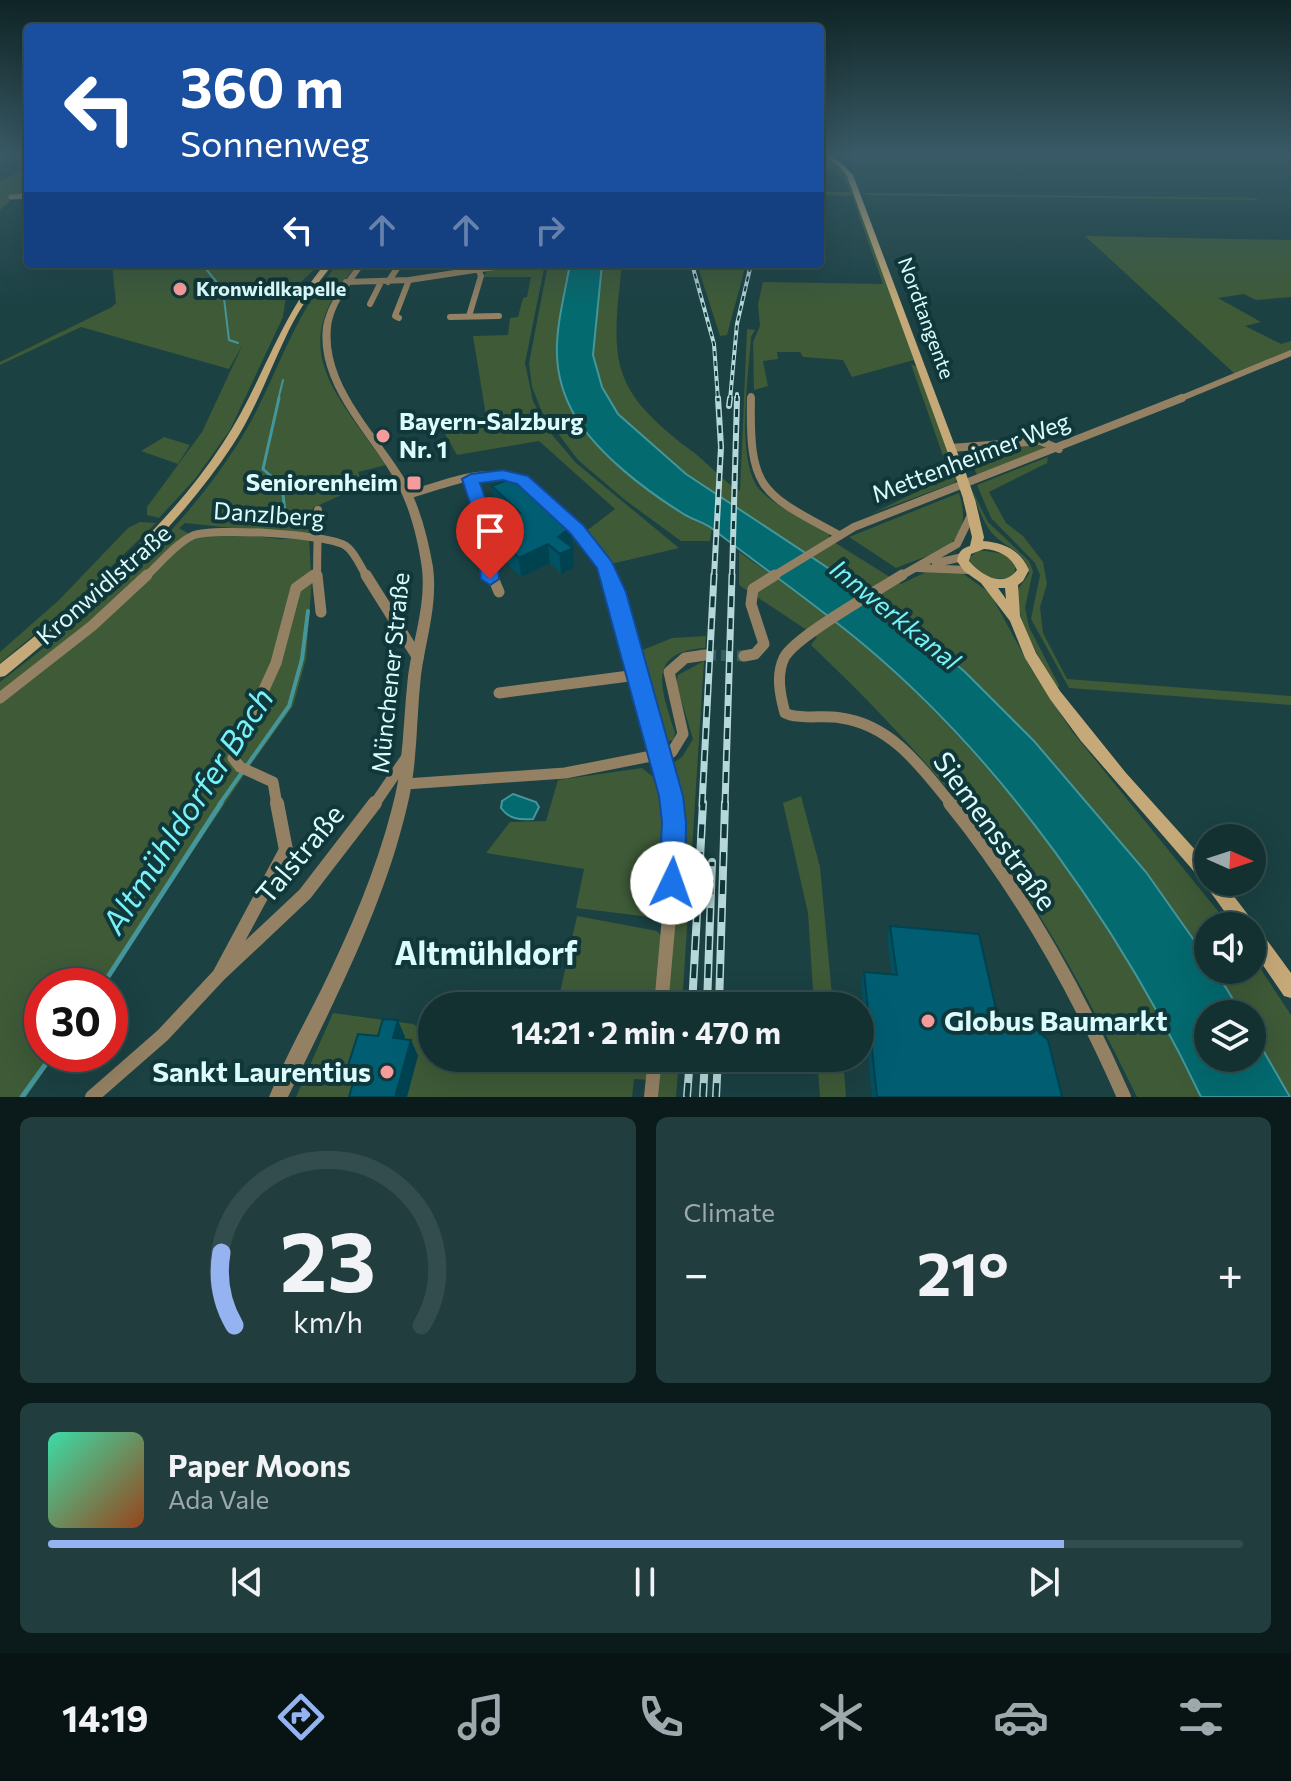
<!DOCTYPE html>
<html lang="en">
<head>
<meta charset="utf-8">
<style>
	:root { --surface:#143132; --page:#213d3e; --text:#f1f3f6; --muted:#9da9ac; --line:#334c4d; --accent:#95b2f1 }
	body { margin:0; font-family:Commissioner,sans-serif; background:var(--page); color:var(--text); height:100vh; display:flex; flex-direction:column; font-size:30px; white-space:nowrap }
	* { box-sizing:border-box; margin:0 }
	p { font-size:26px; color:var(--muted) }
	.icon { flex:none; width:44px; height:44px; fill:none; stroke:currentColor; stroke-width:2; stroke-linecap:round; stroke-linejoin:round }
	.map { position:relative; height:1097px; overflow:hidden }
	.panel { display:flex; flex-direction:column; gap:20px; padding:20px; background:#0b1b1c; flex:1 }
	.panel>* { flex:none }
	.top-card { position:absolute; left:24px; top:24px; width:800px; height:244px; border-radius:8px; box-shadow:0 8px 32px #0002,0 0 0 2px var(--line); background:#1a4fa0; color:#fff; overflow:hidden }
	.needle { width:52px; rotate:93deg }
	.controls { position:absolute; left:1194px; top:824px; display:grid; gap:16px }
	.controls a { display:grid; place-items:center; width:72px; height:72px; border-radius:50%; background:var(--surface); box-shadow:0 8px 32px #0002,0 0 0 2px var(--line); font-size:40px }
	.speed { position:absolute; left:24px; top:968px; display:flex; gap:16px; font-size:40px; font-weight:700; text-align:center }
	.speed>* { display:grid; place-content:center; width:104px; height:104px; border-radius:50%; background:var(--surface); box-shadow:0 8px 32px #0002,0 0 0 2px var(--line); line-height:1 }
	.speed .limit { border:12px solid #d22; background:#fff; color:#111 }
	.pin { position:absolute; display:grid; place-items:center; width:68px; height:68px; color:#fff; margin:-82px -34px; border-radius:50% 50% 50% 0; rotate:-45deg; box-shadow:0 0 8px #0007 }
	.pin .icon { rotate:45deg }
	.me { position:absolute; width:88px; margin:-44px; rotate:3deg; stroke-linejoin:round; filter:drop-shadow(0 0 6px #0008) }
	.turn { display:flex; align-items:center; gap:28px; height:168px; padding:0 24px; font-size:36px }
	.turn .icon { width:104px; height:104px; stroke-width:2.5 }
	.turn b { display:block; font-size:56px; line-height:68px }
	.lanes { display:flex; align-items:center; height:76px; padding:0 24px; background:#0003; justify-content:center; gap:40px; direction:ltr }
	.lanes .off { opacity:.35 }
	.big { font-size:60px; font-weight:700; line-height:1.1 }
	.panel .tile { flex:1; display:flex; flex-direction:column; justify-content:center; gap:12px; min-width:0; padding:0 28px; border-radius:12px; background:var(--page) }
	.panel .dial { align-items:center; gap:0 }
	.dial svg { height:208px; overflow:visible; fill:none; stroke:var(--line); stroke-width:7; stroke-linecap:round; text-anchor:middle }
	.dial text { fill:var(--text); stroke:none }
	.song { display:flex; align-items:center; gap:24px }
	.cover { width:96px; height:96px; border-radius:12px; background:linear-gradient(135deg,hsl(160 70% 55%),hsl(20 70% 35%)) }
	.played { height:8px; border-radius:4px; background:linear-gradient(90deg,var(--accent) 85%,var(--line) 85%) }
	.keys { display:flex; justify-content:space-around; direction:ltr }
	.heat { display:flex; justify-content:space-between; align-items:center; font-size:44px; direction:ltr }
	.panel .tiles { flex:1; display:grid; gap:20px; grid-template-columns:1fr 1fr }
	.tile:last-child { grid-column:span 2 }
	.trip { position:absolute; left:418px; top:992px; width:456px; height:80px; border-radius:40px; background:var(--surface); box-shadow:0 8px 32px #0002,0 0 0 2px var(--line); font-weight:700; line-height:80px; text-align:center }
	.dock { display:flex; height:128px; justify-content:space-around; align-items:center; background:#081414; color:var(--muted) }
	.dock .icon { width:56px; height:56px }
	.dock .selected { color:var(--accent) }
	.dock b { font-size:36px; color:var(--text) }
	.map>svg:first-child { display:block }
</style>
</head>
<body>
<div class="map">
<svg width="1291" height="1097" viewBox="0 0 1291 1097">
	<rect width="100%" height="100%" fill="#1b4143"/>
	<!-- green -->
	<path fill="#3e5a37" d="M820,155L838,165L848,177L914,360L852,377L843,360L803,357L800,352H777L778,359L763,361L768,386L754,390L753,342L760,326L758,304L763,282L883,284L852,196L820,195V192H850L844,179L820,161Z
		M28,166V196L14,197L0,210V181Z
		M865,193L1256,198L1258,200L866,195Z
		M1085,236L1291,240V297L1256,300L1244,294L1218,298L1261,322L1245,326L1281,344L1291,341V350L1235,374Z
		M112,264H320L286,296L283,317L230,430L195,479L159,518L147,515V507L202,432L243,344L229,369L81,327L0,365V362L112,307L116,303Z
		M338,264H358C284,347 333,389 386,465L358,472L363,485L313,508L310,532L298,535L185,523L179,528L189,534L150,571L0,696V682C88,615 177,539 237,445C275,386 290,317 338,264Z
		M524,264H545L525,363L533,401L548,430L576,463L679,548L611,564L585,532L615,509L539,441L457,455L441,427L456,420L486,416L473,336L508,335L510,318L518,317L523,298L527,297L531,277H483L487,271Z
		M548,264H570L556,345L577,419L623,467L682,513L712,527L710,541H681L625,500L578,460L542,412L532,387L529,363Z
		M602,264H622C611,362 609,389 692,451C708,463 722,481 740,491L747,329L755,330L751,337C749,373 735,462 760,490C777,508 808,520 829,532V539L901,584L926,572L962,573L990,593L1030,667L1071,730L1230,926H1208V960L1146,872L965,672L899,615L686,474L618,414L602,387L593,355Z
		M697,264H746L727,335L720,336Z
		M911,364L917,367L957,479L954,483L871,514L950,476Z
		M164,437L190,445L178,464L141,451Z
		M1035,444L1047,449L977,475L967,454L970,451Z
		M1048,457L1047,463L989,492L1006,523L1023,536L1043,562L1047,584L1040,607L1043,633L1067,679L1291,696V705L1069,688L1031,619L1040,575L1035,563L991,518L977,485Z
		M972,490L988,522L1029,561L1033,571L1025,608L1029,627L1060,687L1056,686C1039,657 1019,626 1016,592L1029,574C1027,551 1004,548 991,532C982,520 977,504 972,490Z
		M959,493C976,547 937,551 896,568L849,537Z
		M140,522L156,523L82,595L0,663V652L59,600L128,528Z
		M232,532L278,539H309L311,573L303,577L278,646L232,750L246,772L102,986H42V1054H56L26,1097H0V701L193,536Z
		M979,550L1005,554L1016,564L1014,575C997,584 983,576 970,563V557Z
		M739,552C782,582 826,612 866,647C1007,770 1121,928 1201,1097H1137C1096,1013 1053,929 998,854C943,777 879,710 811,645L817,637L739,585Z
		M312,579L306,659L293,706L250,766L242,764L240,749L299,586Z
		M706,636L705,648C643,652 663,693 675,733L673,740L662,744L640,651L672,638Z
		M704,661L682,1006H666L678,871L667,767L682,757L693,739L676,683L678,675Z
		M642,768L660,782C673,824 667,865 663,909L658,918L576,908L584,869L486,853L510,822L546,821L558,780Z
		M801,796L820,867L833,1006H814L808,913L783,803Z
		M577,916L657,931L662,937L656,1006H557Z
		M1252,956L1291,1015V1097L1252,1031V1014H1242L1215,970H1252Z
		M333,1013L413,1024L432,1036V1058L511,1065L514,1058H652L649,1080L634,1079L632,1097H296Z
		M662,1058H679L676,1097H658Z
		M817,1058H843L846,1097H820Z"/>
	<!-- water -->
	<path fill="#036a6f" stroke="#44969a" stroke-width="2" d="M570,264H602L593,355L602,387L618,414L686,474L899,615L965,672L1034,741L1146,872L1208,960V970H1215L1242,1014H1208V1058H1252V1031L1290,1097H1201C1122,931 1005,763 863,644C815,604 763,568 714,530C705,522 692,520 682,513C645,490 598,454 575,416C544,363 560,320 570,264Z
		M513,794L536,802L539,807L533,819C519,820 509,819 501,808L502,801Z"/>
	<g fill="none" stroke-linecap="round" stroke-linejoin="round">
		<!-- stream-far3 -->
		<path stroke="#44969a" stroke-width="2" d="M202,264L223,290L229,340L238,343
			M278,400L283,380"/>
		<!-- stream-far2 -->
		<path stroke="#44969a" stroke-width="3" d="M279,398L263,469L282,486L286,520"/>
		<!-- stream-far1 -->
		<path stroke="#44969a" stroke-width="4" d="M219,805L289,706L302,659L308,611"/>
		<!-- stream -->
		<path stroke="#44969a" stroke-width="5" d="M104,983L221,803
			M22,1097L53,1054"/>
		<!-- minor-tunnel -->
		<path stroke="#385d5f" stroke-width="11" stroke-dasharray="11 5" stroke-linecap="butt" d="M705,655L744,656"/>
		<!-- minor-far4 -->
		<path stroke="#948163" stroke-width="5" d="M11,197L28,196"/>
		<!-- minor-far3 -->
		<path stroke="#948163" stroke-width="6" d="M346,282L409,280L514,264
			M388,282L400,264
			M370,304L381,282
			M469,316L481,276L479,271
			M450,317L499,316
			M399,318L395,316L409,280
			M751,400V396
			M1177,400L1291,353"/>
		<!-- minor-far2 -->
		<path stroke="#948163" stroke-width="8" d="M751,398C749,491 761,493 839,535
			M951,448L1040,441L1059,449
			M471,479L484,521L486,562L493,577
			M408,495C476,474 505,457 562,513C582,532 599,552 610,577
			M936,563L963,557
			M917,568L968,570
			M317,573V577
			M145,577C159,565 175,544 192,536C210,527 330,534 346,546C355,552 361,568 367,577
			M311,577L317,573L318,510
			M772,577L854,527L1182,398
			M899,577L957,544L972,513"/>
		<!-- minor-far1 -->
		<path stroke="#948163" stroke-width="11" d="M317,575L321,612
			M366,575L418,658
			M492,575L499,592
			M609,575L672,805
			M902,575C879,590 794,637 784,658C776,675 780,695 785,713L790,715C807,719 824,715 841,718C892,725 922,768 952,805
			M744,656L755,654L764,644L751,604L753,589L775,575
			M499,693L637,675
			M0,698L92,626L147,575
			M405,784L565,773L672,752L683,734L669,672L685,658L705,655
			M277,805L273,782L240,767L233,758L276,663L296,588L314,575
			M374,805L406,758"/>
		<!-- minor -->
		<path stroke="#948163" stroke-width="14" d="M950,803C1023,893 1078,992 1124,1097
			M219,975L286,850L277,803
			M661,1006L674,861L672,803
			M92,1097L163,1035L219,975L305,894L375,803
			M651,1097L655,1058"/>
		<!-- tertiary -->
		<path fill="#948163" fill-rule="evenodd" d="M358,264H365C352,283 334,303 331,327C325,386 378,433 406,481C420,507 428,538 433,567C438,604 426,639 421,675C416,719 418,764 407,807C383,909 333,1003 288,1097H269C284,1060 304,1024 322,988C350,930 376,871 392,808C404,765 403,720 408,676C413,640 426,605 422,569C418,539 410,508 396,482C370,434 316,386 323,327C327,303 344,283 358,264Z"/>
		<!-- secondary -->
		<path fill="#c6a978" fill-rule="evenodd" d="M820,155C834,154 844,165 853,175L964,470L963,472H955L954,470L847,176L838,165Z
			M325,264H333C316,285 301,306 289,330C270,369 256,410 232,446C172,537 89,607 5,676L0,677V664C82,599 166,531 223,443C262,384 278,320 325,264Z
			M969,496L975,499L984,537L983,541C1005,543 1020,550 1029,570L1023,581L1018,585L1020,616L1036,653L1060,691L1126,773L1208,864V882H1223L1252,920L1255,926L1258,928L1291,973V998L1284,996L1252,949V926H1235L1204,883L1081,741L1050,699L1025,658L1010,621L981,583L964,571L957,561C959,551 961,549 970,546L972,537L963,499ZM984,549C999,550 1011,556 1017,570C1003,589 981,575 969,561L971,554ZM998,588H1005L1006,599Z"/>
		<defs>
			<path id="rail-far3" d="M692,264L714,344L718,400
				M730,400L737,324L751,264
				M737,400V394"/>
			<path id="rail-far2" d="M729,406L730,398
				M714,577L721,447L718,398
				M732,577L737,398"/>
			<path id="rail-far1" d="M702,805L714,575
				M725,805L732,575"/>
			<path id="rail" d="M692,1006L703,803
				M707,1006L712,862
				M719,1006L725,803
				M687,1097L690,1058
				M703,1097L705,1058
				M716,1097L718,1058"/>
		</defs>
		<!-- rail-far3 casing -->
		<use href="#rail-far3" stroke="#b7d8da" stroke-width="4"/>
		<!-- rail-far2 casing -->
		<use href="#rail-far2" stroke="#b7d8da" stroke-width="6"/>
		<!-- rail-far1 casing -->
		<use href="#rail-far1" stroke="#b7d8da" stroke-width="7"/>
		<!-- rail casing -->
		<use href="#rail" stroke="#b7d8da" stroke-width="8"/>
		<!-- rail-far3 -->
		<use href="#rail-far3" stroke="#103739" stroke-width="2" stroke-dasharray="5" stroke-linecap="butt"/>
		<!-- rail-far2 -->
		<use href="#rail-far2" stroke="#103739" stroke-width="3" stroke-dasharray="8" stroke-linecap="butt"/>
		<!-- rail-far1 -->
		<use href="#rail-far1" stroke="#103739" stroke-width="4" stroke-dasharray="11" stroke-linecap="butt"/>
		<!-- rail -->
		<use href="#rail" stroke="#103739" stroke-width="5" stroke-dasharray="14" stroke-linecap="butt"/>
		<!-- secondary-bridge -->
		<path stroke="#c6a978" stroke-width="11" d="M959,470L969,499"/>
	</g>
	<!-- wall -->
	<path fill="#015162" d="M492,486L571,527L573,546L571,547L573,548L574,567L561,574L550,563L521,577L492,548L489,529L508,519L495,505Z
		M890,926L998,1018L1062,1097H872L861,981L864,972L892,975L887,936Z
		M378,1036L405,1037L404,1039L411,1040L418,1056L353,1084L346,1072Z"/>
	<!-- shaded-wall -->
	<path fill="#014250" d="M571,527L573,546L566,551L573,548L574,567L561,574L558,537Z
		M548,544L550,563L521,577L519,558Z
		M398,1020L405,1037L400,1054L393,1038Z
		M411,1040L418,1056L407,1097H395Z"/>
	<!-- building -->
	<path fill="#015e72" stroke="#014250" stroke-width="2" d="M517,476L571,527L558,537L573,548L560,554L548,544L519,558L489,529L520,513L492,486Z
		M890,926L979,934L998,1018L1027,1021L1048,1040L1062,1097H877L864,972L897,975Z
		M383,1019L398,1020L393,1038L411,1040L395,1097H349L356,1073L346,1072L358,1034L378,1036Z"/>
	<!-- sky -->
	<linearGradient id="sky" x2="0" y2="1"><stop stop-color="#0f2425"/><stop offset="0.5" stop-color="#395a66"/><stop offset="1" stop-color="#395a66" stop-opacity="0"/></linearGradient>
	<rect width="1291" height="308" fill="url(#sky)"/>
	<!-- route -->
	<path fill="#1a73e8" stroke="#114b97" stroke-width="2" d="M503,470L528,476L583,525L612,562L626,592L683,796L686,822L685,883L681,892L672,895L663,892L659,883L662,822L659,796L597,568L570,533L517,484L503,480L480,483L493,521L499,579L490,585L481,579L476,521L462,479L471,474Z"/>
	<!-- markers -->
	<g fill="#f59b9b" stroke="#103739" stroke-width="3">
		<circle cx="180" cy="289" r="8"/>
		<circle cx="383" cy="436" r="8"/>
		<rect x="406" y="475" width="16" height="16" rx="4"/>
		<circle cx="928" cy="1021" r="8"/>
		<circle cx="387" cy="1072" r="8"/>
	</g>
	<g text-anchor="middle" stroke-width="8" stroke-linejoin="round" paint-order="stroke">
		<!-- far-poi labels -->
		<g font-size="20" font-weight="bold" fill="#dcfbfd" stroke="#103739" text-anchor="start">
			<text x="196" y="296">Kronwidlkapelle</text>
		</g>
		<!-- far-street labels -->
		<g font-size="20" fill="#dcfbfd" stroke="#103739">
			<text transform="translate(926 318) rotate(70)" y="7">Nordtangente</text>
		</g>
		<!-- poi labels -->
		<g font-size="24" font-weight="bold" fill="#dcfbfd" stroke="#103739" text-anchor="start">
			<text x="399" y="430">Bayern-Salzburg<tspan x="399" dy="28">Nr. 1</tspan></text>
			<text x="398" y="491" text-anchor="end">Seniorenheim</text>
		</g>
		<!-- street labels -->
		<g font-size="24" fill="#dcfbfd" stroke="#103739">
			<text transform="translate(971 458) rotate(-21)" y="8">Mettenheimer Weg</text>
			<text transform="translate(269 515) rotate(4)" y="8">Danzlberg</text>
			<text transform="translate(104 585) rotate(-41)" y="8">Kronwidlstraße</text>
			<text transform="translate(391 673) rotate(-84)" y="8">Münchener Straße</text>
		</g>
		<!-- water labels -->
		<g font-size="26" font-style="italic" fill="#77f2f8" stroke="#103739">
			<text transform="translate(895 615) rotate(39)" y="9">Innwerkkanal</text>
		</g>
		<!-- near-street labels -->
		<g font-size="28" fill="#dcfbfd" stroke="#103739">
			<text transform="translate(995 831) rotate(54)" y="10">Siemensstraße</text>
			<text transform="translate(300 854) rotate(-50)" y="10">Talstraße</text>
		</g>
		<!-- near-poi labels -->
		<g font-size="28" font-weight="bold" fill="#dcfbfd" stroke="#103739" text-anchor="start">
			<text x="944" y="1031">Globus Baumarkt</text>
			<text x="371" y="1082" text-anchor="end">Sankt Laurentius</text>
		</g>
		<!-- near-water labels -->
		<g font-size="32" font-style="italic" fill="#77f2f8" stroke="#103739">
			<text transform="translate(188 811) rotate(-57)" y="11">Altmühldorfer Bach</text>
		</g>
		<!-- near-neighbourhood labels -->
		<g font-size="32" font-weight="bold" fill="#dcfbfd" stroke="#103739">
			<text x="486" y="965">Altmühldorf</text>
		</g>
	</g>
</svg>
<div class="controls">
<a><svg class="needle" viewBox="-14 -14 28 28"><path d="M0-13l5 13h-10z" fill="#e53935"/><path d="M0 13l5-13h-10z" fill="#9da9ac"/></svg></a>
<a><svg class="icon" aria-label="sound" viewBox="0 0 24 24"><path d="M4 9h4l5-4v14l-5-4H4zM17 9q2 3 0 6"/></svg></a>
<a><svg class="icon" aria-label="layers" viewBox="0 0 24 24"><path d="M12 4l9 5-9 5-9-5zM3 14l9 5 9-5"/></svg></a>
</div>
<div class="speed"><div class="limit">30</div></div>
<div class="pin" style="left:490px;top:579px;background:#d93025"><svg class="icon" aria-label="arrive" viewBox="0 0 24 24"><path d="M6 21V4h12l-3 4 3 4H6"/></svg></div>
<svg class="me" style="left:672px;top:883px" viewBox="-20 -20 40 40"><circle r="19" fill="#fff"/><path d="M0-13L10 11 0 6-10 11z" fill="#1a73e8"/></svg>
<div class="trip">14:21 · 2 min · 470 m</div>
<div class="top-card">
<div class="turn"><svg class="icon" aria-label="left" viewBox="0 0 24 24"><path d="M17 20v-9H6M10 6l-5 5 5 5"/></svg><div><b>360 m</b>Sonnenweg</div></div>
<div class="lanes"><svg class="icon" aria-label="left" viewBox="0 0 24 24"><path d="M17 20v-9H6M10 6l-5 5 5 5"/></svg><svg class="icon off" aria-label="ahead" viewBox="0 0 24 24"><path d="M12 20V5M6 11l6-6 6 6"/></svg><svg class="icon off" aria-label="ahead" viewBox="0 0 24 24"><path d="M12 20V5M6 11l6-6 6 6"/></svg><svg class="icon off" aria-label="right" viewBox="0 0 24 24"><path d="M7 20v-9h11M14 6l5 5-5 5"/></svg></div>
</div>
</div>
<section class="panel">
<div class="tiles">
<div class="tile dial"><svg viewBox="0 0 100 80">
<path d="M14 69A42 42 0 1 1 86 69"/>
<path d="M14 69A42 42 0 0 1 9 41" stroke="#95b2f1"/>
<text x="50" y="56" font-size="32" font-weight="700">23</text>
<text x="50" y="72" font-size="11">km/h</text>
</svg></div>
<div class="tile"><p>Climate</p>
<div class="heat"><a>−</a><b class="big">21°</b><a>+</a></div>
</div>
<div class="tile">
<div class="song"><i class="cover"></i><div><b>Paper Moons</b><p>Ada Vale</p></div></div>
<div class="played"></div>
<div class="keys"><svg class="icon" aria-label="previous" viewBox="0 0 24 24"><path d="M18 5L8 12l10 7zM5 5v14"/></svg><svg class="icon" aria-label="pause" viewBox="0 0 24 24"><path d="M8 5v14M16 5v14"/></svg><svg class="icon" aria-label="next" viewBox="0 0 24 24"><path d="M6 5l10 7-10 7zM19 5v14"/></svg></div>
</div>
</div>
</section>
<nav class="dock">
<b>14:19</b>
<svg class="icon selected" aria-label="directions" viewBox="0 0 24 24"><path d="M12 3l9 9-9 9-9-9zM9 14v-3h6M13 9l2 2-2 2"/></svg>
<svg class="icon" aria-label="music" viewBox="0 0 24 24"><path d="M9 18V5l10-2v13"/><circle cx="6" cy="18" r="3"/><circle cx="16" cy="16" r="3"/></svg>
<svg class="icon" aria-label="phone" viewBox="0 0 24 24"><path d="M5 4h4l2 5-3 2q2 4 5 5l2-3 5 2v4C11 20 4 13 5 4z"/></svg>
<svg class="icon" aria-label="climate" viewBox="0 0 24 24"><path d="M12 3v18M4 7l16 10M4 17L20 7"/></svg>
<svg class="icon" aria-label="car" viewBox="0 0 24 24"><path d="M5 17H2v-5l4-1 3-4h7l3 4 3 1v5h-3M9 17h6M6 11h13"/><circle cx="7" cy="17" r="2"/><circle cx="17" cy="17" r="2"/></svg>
<svg class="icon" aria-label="filters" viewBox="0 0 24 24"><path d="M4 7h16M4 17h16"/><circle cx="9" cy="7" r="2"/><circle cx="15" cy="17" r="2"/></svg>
</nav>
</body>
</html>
